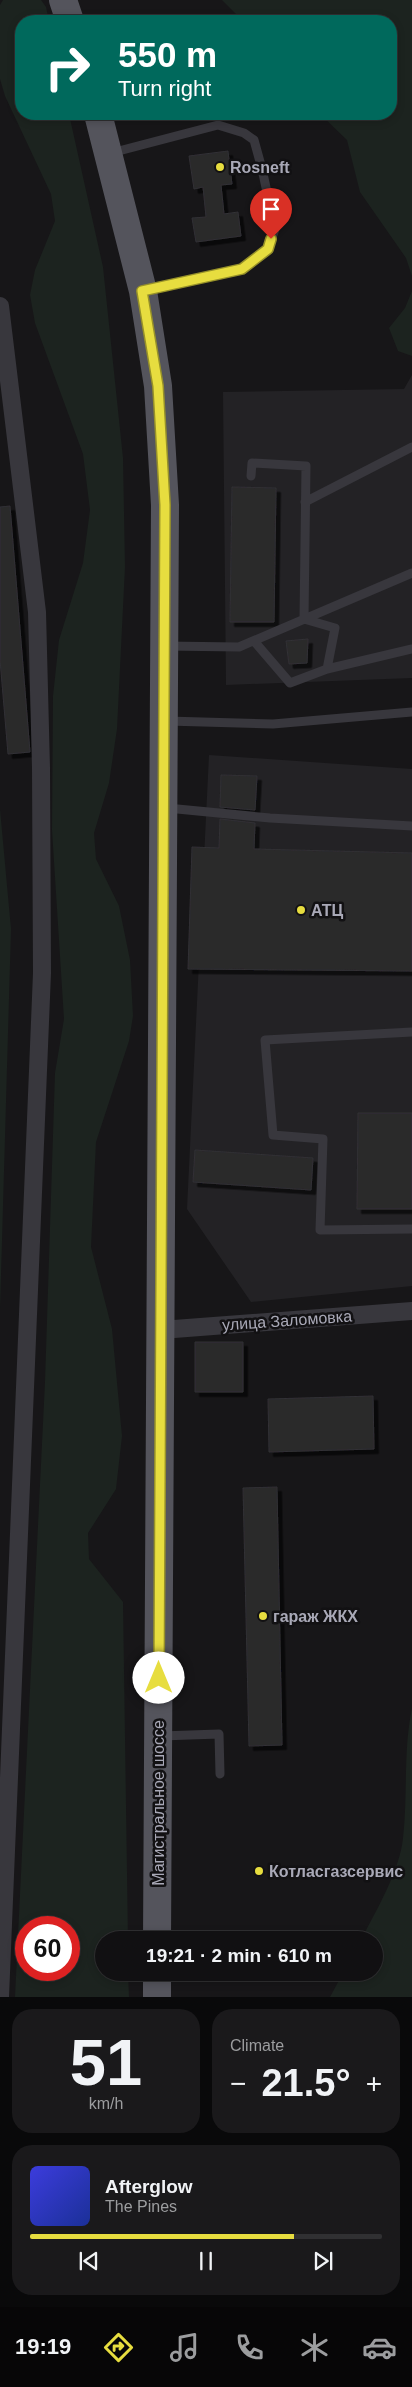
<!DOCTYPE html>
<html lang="en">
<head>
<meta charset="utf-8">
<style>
	:root { --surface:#111012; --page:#1a191b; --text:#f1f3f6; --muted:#9c9d9f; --line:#303032; --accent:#e7dd3f }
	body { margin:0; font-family:Arial,sans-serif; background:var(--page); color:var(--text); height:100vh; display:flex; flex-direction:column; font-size:19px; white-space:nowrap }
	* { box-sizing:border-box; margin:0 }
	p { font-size:16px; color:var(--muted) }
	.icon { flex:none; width:28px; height:28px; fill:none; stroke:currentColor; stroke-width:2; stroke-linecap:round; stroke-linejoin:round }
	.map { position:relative; height:1997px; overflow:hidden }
	.details { display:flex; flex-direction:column; gap:12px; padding:12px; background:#09090a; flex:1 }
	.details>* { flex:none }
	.top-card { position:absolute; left:15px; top:15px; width:382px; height:105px; border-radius:20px; box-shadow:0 2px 8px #0003,0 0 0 1px var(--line); background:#00695c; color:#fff; overflow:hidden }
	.speed { position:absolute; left:15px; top:1916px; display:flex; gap:10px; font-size:25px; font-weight:700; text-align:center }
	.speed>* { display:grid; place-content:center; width:65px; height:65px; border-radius:50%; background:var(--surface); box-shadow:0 2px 8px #0003,0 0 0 1px var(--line); line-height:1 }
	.speed .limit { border:8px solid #d22; background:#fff; color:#111 }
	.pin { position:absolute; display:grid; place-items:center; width:42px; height:42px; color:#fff; margin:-51px -21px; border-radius:50% 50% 50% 0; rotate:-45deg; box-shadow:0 0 5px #0007 }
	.pin .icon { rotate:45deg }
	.me { position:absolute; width:55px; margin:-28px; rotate:0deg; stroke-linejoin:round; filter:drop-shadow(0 0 4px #0008) }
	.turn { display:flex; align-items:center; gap:18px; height:105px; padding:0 20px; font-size:22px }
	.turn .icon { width:65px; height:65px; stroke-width:2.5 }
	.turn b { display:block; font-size:35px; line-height:42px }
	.big { font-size:38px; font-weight:800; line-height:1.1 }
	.details .tile { flex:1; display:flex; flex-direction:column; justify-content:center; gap:8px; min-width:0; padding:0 18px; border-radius:20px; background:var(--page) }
	.details .dial { align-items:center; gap:0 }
	.dial b { font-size:65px; line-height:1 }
	.song { display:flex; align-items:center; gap:15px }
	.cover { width:60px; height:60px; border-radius:8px; background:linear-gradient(135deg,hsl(240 70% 55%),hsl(230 70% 35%)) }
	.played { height:5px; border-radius:2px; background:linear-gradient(90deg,var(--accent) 75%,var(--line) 75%) }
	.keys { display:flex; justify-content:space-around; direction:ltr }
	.heat { display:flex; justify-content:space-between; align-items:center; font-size:28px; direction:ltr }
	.details .tiles { flex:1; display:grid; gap:12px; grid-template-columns:1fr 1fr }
	.tile:last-child { grid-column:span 2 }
	.trip { position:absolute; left:95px; top:1931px; width:288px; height:50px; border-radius:25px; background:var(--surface); box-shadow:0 2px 8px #0003,0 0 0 1px var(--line); font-weight:800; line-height:50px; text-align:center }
	.menu { display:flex; height:80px; justify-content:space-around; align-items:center; background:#070607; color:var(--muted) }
	.menu .icon { width:35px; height:35px }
	.menu .selected { color:var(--accent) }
	.menu b { font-size:22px; color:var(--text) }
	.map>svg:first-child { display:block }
</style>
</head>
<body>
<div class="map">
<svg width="412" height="1997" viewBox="0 0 412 1997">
	<defs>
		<filter id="shadow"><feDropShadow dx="4.5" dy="4.5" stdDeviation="0" flood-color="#0009"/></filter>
	</defs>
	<rect width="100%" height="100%" fill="#171618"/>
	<!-- built -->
	<path fill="#232225" d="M412,375V678L226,685L223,392L404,389Z
		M209,755L412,769V1286L251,1302L187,1209Z"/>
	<!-- green -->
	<path fill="#1c231f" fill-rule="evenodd" d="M3,0H41L46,7L49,21H21V114H69L103,267L123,458L125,567L117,729L109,783L94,833L96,859L119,906L130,960L133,1016L129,1041L96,1142L91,1247L112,1329L122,1436L116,1489L88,1533L89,1559L123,1602L128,1940H104V1972L128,1973L129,1997H15L45,1382L55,1073L64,1019L52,830L53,696L59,640L83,563L90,510L83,454L35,323L30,295L35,270L55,221L51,194L5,96L0,79V5ZM26,1928H69V1970H26Z
		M222,0H412V276L406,258L360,192L347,140L320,114H391V21H243Z
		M412,291V356L398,351L389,328L405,308Z
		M0,809L11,929L0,1310Z
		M412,1708V1997H330L343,1973L374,1972V1940H361C376,1911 400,1870 403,1838C408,1794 403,1751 412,1708Z"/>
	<!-- building -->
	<path fill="#2a292c" stroke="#313034" filter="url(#shadow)" d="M228,151L232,184L221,185L224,214L238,212L241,236L196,242L192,218L206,217L203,187L194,189L189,156Z
		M232,487L276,488L274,622H230Z
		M10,506L30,752L8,754L0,660V507Z
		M308,639L307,663L289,664L286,641Z
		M221,775L257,776L255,810L220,807Z
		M220,819L255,823L254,849L412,853V971L188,969L192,847L219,848Z
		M358,1113H412V1209H357Z
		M195,1150L313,1158L311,1190L193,1182Z
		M195,1342H243V1392H195Z
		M373,1396L374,1449L269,1452L268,1399Z
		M277,1487L282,1745L249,1746L243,1488Z"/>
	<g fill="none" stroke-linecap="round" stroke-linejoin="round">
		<!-- service -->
		<path stroke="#38373d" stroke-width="9" d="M111,153L218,125L244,133L254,140L262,169L275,229L268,249L242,269L145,291
			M251,476L252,463L306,466L304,619L335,628L327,669L290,683L254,641
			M305,502L412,447
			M166,646L239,647L412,573
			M327,669L412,649
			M167,721L273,724L412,712
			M167,808L270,818L412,826
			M412,1032L265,1040L273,1135L323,1139L320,1230L412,1229
			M161,1736L219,1734L220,1774"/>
		<!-- minor -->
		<path stroke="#38373d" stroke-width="18" d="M0,306L37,612L41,768L42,973L0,1997
			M161,1330L412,1311"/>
		<!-- primary -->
		<path stroke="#54545c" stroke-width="28" d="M63,0L70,21
			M98,114L143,291L158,386L165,505L157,1940
			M157,1997V1972"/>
	</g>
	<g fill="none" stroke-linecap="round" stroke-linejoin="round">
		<defs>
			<path id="route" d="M159,1678L165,505L158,386L142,291L242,269L268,249L271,239"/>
		</defs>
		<!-- route casing -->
		<use href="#route" stroke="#969029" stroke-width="12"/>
		<!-- route -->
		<use href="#route" stroke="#e7dd3f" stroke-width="9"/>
	</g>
	<!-- markers -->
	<g fill="#e7dd3f" stroke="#121113" stroke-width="2">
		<circle cx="220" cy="167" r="5"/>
		<circle cx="301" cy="910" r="5"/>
		<circle cx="263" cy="1616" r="5"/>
		<circle cx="259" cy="1871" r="5"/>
	</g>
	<g text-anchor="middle" stroke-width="5" stroke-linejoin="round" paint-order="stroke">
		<!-- poi labels -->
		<g font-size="16" font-weight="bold" fill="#a9a9b7" stroke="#121113" text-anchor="start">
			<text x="230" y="173">Rosneft</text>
			<text x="311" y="916">АТЦ</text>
			<text x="273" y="1622">гараж ЖКХ</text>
			<text x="269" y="1877">Котласгазсервис</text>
		</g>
		<!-- street labels -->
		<g font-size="16" fill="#a9a9b7" stroke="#121113">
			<text transform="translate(287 1320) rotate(-4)" y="6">улица Заломовка</text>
			<text transform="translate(158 1803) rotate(-90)" y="6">Магистральное шоссе</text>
		</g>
	</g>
</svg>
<div class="speed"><div class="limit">60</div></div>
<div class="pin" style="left:271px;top:239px;background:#d93025"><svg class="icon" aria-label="arrive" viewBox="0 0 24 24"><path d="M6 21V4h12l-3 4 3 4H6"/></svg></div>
<svg class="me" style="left:159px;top:1678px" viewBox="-20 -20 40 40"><circle r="19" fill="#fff"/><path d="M0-13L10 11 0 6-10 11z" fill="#e7dd3f"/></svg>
<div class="trip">19:21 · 2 min · 610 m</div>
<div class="top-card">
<div class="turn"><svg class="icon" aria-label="right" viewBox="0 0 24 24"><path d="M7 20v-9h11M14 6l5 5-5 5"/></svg><div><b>550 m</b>Turn right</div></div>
</div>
</div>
<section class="details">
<div class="tiles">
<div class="tile dial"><b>51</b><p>km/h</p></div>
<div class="tile"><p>Climate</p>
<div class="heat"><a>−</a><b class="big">21.5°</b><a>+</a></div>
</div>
<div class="tile">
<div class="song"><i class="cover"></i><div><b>Afterglow</b><p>The Pines</p></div></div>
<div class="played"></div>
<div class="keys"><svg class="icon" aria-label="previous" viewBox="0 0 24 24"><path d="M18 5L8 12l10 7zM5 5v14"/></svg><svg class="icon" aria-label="pause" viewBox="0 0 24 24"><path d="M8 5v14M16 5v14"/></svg><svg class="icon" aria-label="next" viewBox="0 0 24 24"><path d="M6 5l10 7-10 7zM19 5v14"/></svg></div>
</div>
</div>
</section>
<nav class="menu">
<b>19:19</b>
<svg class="icon selected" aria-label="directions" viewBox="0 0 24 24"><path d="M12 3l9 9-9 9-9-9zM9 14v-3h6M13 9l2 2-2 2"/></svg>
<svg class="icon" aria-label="music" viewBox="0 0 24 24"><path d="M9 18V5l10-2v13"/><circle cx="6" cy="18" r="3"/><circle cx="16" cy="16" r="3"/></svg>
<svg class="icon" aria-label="phone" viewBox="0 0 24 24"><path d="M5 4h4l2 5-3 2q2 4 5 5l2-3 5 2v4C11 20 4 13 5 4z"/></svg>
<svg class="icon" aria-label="climate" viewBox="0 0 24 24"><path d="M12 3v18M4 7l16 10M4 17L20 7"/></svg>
<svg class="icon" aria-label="car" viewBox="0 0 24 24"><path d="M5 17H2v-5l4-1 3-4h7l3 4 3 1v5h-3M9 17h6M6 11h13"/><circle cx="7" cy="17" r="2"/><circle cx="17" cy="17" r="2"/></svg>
</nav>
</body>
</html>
